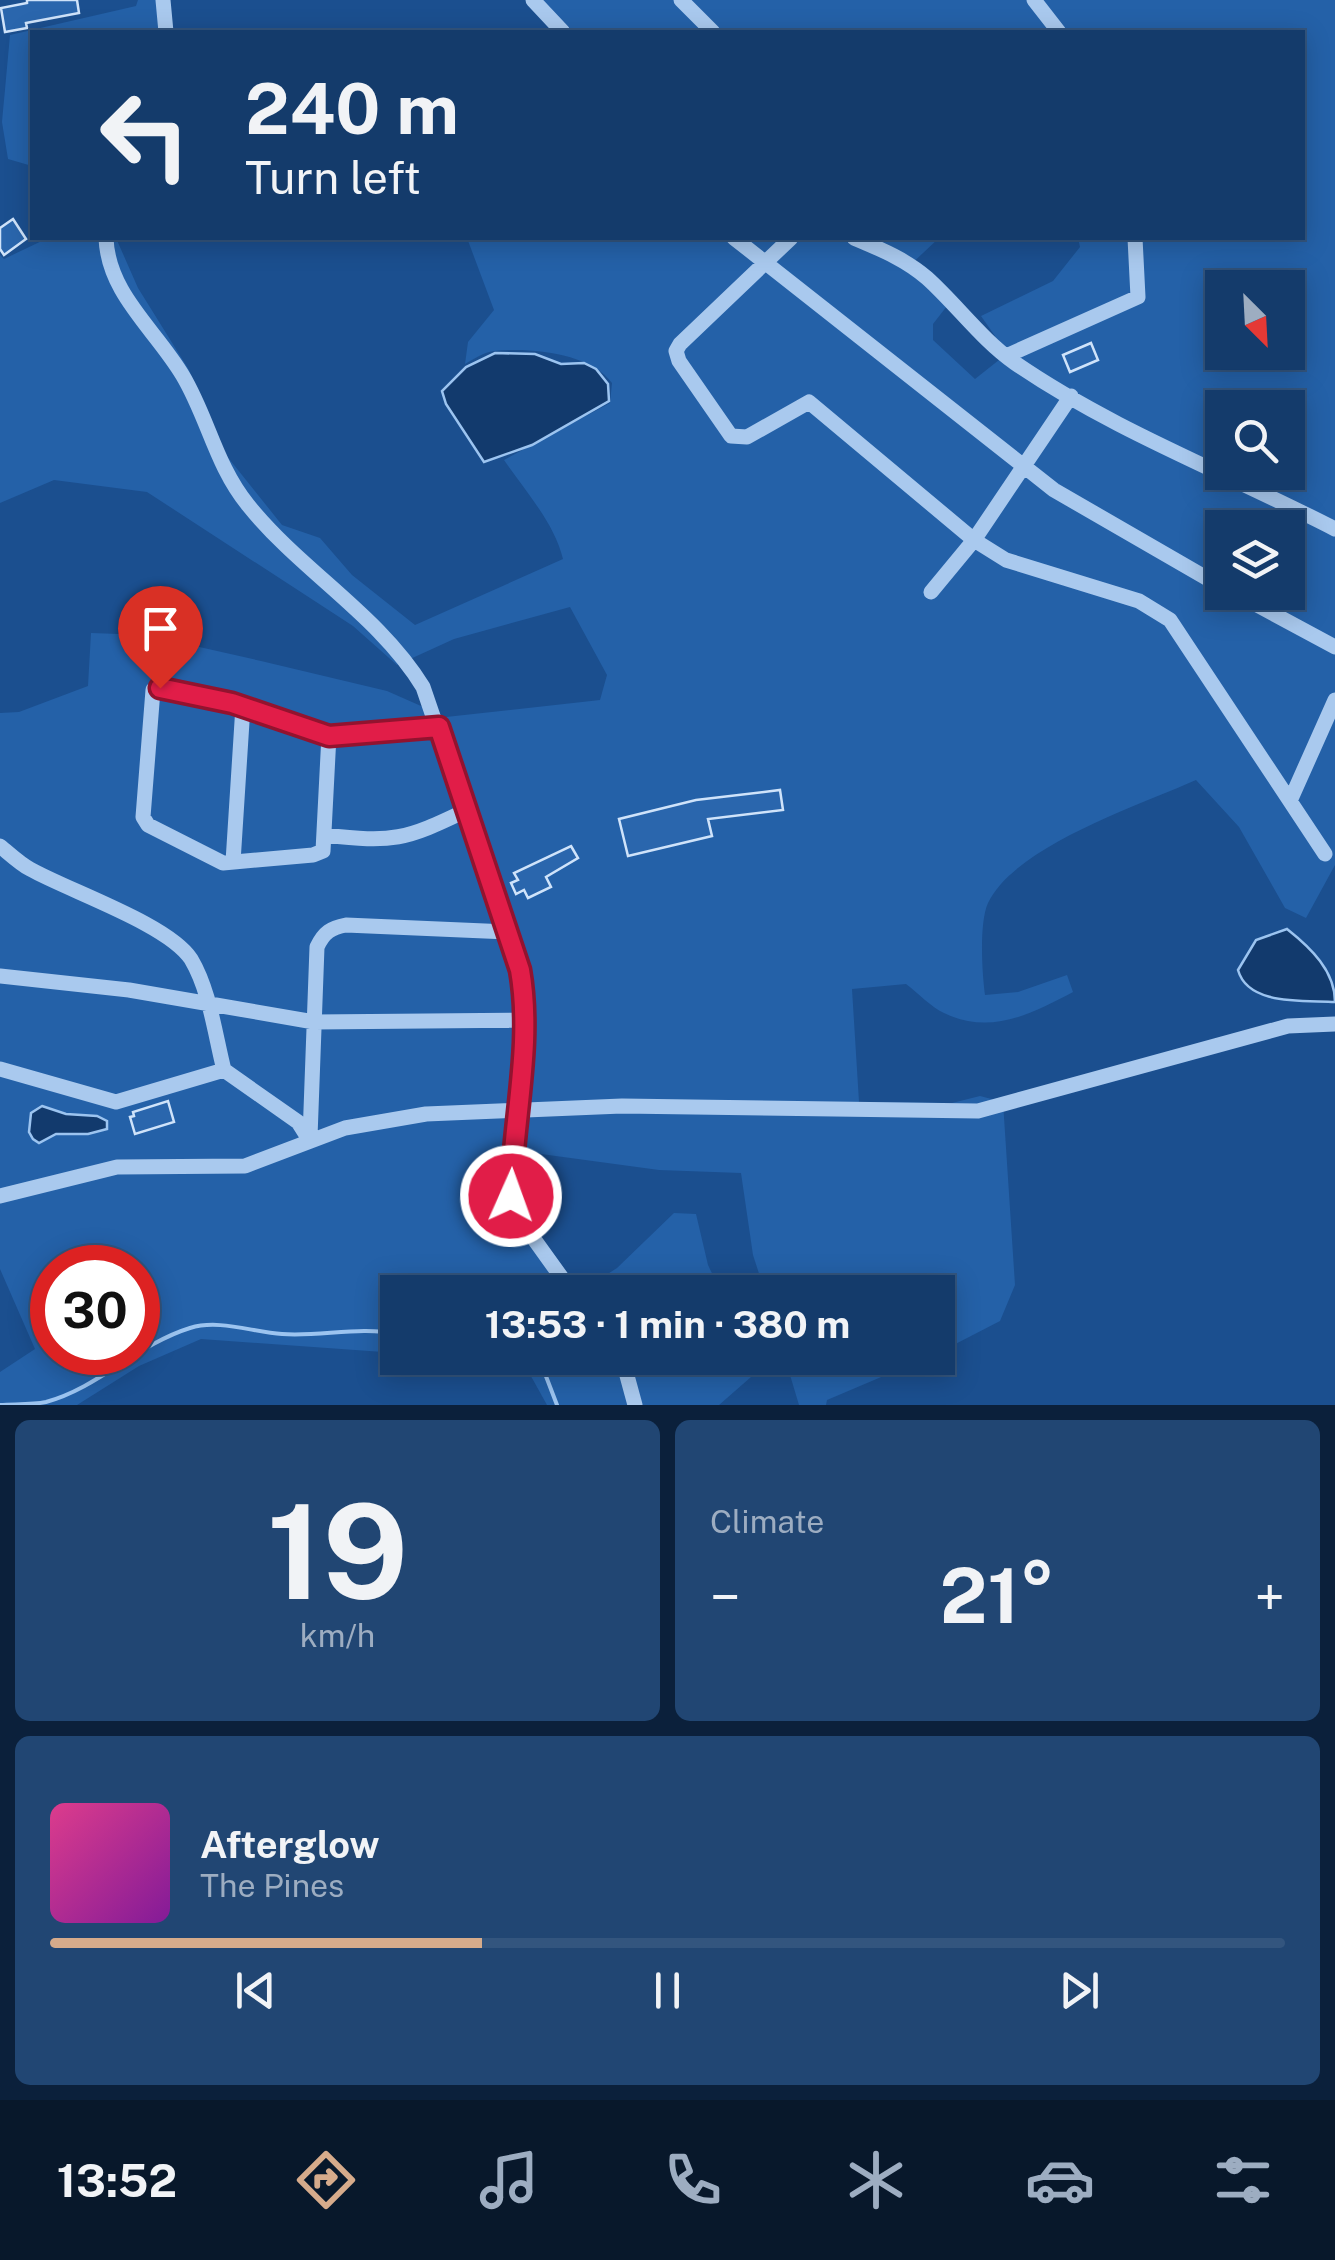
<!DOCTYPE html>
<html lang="en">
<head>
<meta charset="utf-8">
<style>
	:root { --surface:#143b6b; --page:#214673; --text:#f1f3f6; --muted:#9dadc1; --line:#33557e; --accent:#d6ab8b }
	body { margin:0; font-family:"Public Sans",sans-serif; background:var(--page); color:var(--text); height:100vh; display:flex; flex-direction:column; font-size:38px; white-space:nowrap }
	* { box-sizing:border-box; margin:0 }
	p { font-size:32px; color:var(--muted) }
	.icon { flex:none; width:55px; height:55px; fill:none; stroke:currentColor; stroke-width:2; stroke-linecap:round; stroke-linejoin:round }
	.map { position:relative; height:1405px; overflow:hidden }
	.drawer { display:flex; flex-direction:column; gap:15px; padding:15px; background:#0b203b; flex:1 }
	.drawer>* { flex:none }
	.top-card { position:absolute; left:30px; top:30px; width:1275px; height:210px; border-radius:0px; box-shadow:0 5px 25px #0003,0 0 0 2px var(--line); background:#143b6b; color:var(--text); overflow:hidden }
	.needle { width:65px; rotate:156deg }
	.tools { position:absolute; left:1205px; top:270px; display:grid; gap:20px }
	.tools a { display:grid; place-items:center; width:100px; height:100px; border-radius:0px; background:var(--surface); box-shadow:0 5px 25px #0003,0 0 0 2px var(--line); font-size:50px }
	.speed { position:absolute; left:30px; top:1245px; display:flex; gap:20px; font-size:50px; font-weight:700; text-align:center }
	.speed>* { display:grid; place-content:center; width:130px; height:130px; border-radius:50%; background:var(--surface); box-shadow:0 5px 25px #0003,0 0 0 2px var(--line); line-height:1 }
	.speed .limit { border:15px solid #d22; background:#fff; color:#111 }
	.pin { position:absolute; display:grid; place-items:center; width:85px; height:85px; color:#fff; margin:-102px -42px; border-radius:50% 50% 50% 0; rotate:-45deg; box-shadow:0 0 10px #0007 }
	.pin .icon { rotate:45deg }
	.me { position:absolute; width:110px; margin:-55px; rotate:2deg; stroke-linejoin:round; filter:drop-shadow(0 0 8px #0008) }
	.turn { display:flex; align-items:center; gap:35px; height:210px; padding:0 50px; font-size:45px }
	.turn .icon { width:130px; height:130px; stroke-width:2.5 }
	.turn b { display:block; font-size:70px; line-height:85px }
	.big { font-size:75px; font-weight:700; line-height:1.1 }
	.drawer .tile { flex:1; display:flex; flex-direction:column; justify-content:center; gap:15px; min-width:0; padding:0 35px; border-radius:15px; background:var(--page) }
	.drawer .dial { align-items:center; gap:0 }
	.dial b { font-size:130px; line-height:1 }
	.song { display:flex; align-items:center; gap:30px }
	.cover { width:120px; height:120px; border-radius:15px; background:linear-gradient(135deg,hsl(330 70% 55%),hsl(290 70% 35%)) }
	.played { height:10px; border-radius:5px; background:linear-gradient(90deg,var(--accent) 35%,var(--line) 35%) }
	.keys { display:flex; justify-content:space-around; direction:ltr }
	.heat { display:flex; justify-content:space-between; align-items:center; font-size:55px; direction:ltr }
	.drawer .tiles { flex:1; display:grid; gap:15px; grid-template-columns:1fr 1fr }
	.tile:last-child { grid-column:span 2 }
	.trip { position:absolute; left:380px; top:1275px; width:575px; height:100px; border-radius:0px; background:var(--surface); box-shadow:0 5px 25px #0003,0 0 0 2px var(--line); font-weight:700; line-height:100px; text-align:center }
	.tab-bar { display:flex; height:160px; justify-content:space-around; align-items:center; background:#08182b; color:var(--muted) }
	.tab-bar .icon { width:70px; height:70px }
	.tab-bar .selected { color:var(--accent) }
	.tab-bar b { font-size:45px; color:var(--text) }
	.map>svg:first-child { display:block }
</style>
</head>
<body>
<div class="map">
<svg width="1335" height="1405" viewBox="0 0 1335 1405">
	<rect width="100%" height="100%" fill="#1b4f8f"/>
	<!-- green -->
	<path fill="#2461a8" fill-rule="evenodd" d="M138,0H160L167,32H32V166L8,159L2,122L10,35L136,6Z
		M540,0H1335V865L1306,918L1285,908L1239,827L1196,780C1140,805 1015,846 988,903C979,923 982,973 985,995L1018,992L1067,975L1073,992C1033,1013 991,1036 944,1013C931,1007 918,993 906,984L852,989L859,1102L952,1103L980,1096L1003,1102L1015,1285L1000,1321L938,1353V1292H765L753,1255L741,1173L659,1170L519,1151L517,1195L522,1212L581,1291L617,1268L674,1213L696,1214L708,1265L721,1292H398L397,1353L201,1339L139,1366L77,1405H0V1372L35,1349L0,1269V713L19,712L88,686L91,633L146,635L261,661L387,691L446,717L600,700L607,675L570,607L454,639L397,665L353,626L147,492L54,480L0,503V255L4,259L48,238H116L138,288L189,370L226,455L282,525L320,538L352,575L415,625L563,559C554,522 525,491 504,460L610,403L612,383C591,353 530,347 494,351C484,352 474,359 465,364L468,342L494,310L467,238H939L906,269L947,306L933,324V340L975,379L999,360L995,336L981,316L1053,281L1080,247L1078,238H1302V32H574ZM1222,288H1288V352H1222ZM1222,408H1288V472H1222ZM1222,528H1288V592H1222ZM52,1268H138V1352H52Z
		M462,1358H926L827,1400L826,1405H799L787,1365L751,1377L719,1405H547L522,1360Z"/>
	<!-- water -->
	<path fill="#123a6d" stroke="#9cc4f0" stroke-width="2.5" d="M495,353L535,354L561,364L584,363L596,369L608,384L609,401L532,445L484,462L446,404L442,391L466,367Z
		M1287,929C1311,948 1335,971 1335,1002C1304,1000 1248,1006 1238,970L1256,940Z
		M42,1106L66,1114L97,1116L107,1121V1129L88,1134H56L39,1143L33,1139L29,1132L31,1113Z"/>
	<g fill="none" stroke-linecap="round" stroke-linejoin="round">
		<!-- stream -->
		<path stroke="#9cc4f0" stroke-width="4" d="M539,1358L557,1405
			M0,1405C15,1404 32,1405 46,1402C98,1388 138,1344 190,1328C219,1319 252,1332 282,1334C320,1337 359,1326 398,1334"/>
	</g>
	<!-- building -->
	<path fill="#2a66ad" stroke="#cfe3fa" stroke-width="2.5" d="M27,0H77L79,13L26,23L27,28L5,32L1,8L27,3Z
		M13,219L26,239L4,255L0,249V228Z
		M1091,343L1098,360L1070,372L1063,355Z
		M780,790L783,810L708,819L712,836L628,856L619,819L696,800Z
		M571,846L578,858L546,877L551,887L528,898L524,890L516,894L511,883L518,880L514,873Z
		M168,1101L174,1122L135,1134L130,1117L134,1116L133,1112Z"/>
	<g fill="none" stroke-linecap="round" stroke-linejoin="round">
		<!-- minor -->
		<path stroke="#a9c9ee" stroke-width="15" d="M163,0L166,32
			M533,0L563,32
			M681,0L713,32
			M1034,0L1059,32
			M106,238C108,294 156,330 183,376C208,418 216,466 248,505C301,571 379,615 423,687L520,970L526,1020L511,1195L516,1214L572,1292
			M734,238L1054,490L1222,587
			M791,238L680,344L676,351L679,361L731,436L747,437L809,402L974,540L1006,560L1139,601L1170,620L1325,854
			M854,238C880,249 905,259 927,278C957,305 982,340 1015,363C1114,431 1229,474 1335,529
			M1006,356L1138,297L1135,238
			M931,592L974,540L1071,396
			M1233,592L1335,647
			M329,735L323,851L313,855L223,863L148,825L143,817L153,690L160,688L232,703L329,735L439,727
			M1290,801L1335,700
			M325,835C393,843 405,840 467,810
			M0,846C10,854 19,863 30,869C69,891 168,924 191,959C210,991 215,1035 224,1070L298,1122L310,1141
			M233,862L243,706
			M0,976L129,990L314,1022L526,1020
			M0,1069L116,1102L224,1070
			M310,1137L317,947C324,932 331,928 346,925L508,932
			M0,1196L117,1167L245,1166L345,1128L426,1114L622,1106L978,1111L1288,1026L1335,1024
			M618,1358L626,1372L635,1405"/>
	</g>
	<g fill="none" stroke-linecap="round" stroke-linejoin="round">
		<defs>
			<path id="route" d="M160,688L232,703L329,736L439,727L520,970C533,1044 513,1120 511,1196"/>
		</defs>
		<!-- route casing -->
		<use href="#route" stroke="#92132f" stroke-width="25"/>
		<!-- route -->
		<use href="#route" stroke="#e11d48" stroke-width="18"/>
	</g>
</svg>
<div class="tools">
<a><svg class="needle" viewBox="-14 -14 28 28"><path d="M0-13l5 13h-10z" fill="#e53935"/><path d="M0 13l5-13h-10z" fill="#9dadc1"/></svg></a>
<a><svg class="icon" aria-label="search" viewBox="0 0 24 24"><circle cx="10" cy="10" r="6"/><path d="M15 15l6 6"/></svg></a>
<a><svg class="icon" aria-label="layers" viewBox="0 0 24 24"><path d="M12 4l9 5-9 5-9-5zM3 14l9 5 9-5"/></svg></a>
</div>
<div class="speed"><div class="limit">30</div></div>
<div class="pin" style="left:160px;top:688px;background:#d93025"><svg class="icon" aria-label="arrive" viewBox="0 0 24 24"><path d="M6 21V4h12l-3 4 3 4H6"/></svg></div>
<svg class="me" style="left:511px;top:1196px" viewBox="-20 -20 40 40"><circle r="17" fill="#e11d48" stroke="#fff" stroke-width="3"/><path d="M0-11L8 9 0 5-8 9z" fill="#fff"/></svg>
<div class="trip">13:53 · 1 min · 380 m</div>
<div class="top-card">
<div class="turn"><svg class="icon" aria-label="left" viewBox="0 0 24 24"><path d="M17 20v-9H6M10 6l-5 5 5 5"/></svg><div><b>240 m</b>Turn left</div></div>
</div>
</div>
<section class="drawer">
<div class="tiles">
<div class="tile dial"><b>19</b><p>km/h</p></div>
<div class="tile"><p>Climate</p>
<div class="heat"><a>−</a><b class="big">21°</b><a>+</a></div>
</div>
<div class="tile">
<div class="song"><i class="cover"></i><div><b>Afterglow</b><p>The Pines</p></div></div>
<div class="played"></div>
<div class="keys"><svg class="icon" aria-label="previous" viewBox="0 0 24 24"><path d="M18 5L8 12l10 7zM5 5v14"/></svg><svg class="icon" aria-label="pause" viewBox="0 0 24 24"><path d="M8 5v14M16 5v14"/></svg><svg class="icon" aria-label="next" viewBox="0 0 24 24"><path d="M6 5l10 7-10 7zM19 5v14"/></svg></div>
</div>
</div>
</section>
<nav class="tab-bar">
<b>13:52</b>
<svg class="icon selected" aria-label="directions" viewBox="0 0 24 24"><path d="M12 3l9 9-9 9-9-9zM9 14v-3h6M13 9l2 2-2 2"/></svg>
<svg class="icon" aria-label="music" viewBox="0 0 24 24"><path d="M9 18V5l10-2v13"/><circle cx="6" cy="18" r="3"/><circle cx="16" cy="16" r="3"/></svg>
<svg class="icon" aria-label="phone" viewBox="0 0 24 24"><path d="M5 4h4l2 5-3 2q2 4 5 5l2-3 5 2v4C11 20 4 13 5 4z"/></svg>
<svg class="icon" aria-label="climate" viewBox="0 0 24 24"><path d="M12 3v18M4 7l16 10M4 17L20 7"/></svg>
<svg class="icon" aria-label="car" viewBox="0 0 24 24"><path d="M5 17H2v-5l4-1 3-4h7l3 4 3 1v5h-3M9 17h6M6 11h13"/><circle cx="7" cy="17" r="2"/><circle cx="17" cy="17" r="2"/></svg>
<svg class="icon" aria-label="filters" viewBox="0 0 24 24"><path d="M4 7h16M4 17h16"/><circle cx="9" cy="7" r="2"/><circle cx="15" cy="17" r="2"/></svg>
</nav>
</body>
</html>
